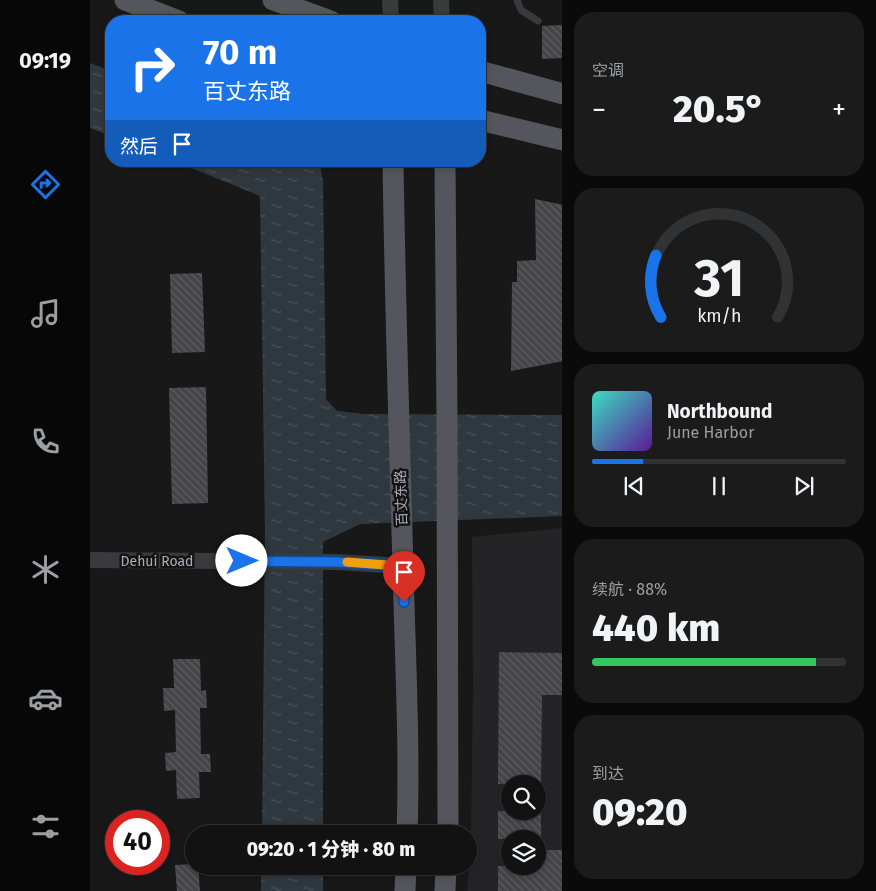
<!DOCTYPE html>
<html lang="zh">
<head>
<meta charset="utf-8">
<style>
	:root { --surface:#121213; --page:#1b1b1c; --text:#f1f3f6; --muted:#9c9ea0; --line:#313233; --accent:#1a73e8 }
	body { margin:0; font-family:"Fira Sans","Noto Sans SC",sans-serif; background:var(--page); color:var(--text); height:100vh; display:flex; flex-direction:column; font-size:19px; white-space:nowrap }
	* { box-sizing:border-box; margin:0 }
	p { font-size:16px; color:var(--muted) }
	.icon { flex:none; width:28px; height:28px; fill:none; stroke:currentColor; stroke-width:2; stroke-linecap:round; stroke-linejoin:round }
	.map { position:relative; flex:1; overflow:hidden }
	.side { display:flex; flex-direction:column; gap:12px; padding:12px; background:#0a0a0a; width:314px }
	.side>* { flex:none }
	.top-card { position:absolute; left:15px; top:15px; width:381px; height:152px; border-radius:20px; box-shadow:0 2px 8px #0003,0 0 0 1px var(--line); background:#1a73e8; color:#fff; overflow:hidden }
	.tools { position:absolute; left:411px; top:775px; display:grid; gap:10px }
	.tools a { display:grid; place-items:center; width:45px; height:45px; border-radius:50%; background:var(--surface); box-shadow:0 2px 8px #0003,0 0 0 1px var(--line); font-size:25px }
	.speed { position:absolute; left:15px; top:810px; display:flex; gap:10px; font-size:25px; font-weight:700; text-align:center }
	.speed>* { display:grid; place-content:center; width:65px; height:65px; border-radius:50%; background:var(--surface); box-shadow:0 2px 8px #0003,0 0 0 1px var(--line); line-height:1 }
	.speed .limit { border:8px solid #d22; background:#fff; color:#111 }
	.pin { position:absolute; display:grid; place-items:center; width:42px; height:42px; color:#fff; margin:-51px -21px; border-radius:50% 50% 50% 0; rotate:-45deg; box-shadow:0 0 5px #0007 }
	.pin .icon { rotate:45deg }
	.me { position:absolute; width:55px; margin:-28px; rotate:90deg; stroke-linejoin:round; filter:drop-shadow(0 0 4px #0008) }
	.turn { display:flex; align-items:center; gap:18px; height:105px; padding:0 15px; font-size:22px }
	.turn .icon { width:65px; height:65px; stroke-width:2.5 }
	.turn b { display:block; font-size:35px; line-height:42px }
	.then { display:flex; align-items:center; height:48px; padding:0 15px; background:#0003; gap:10px; font-size:19px }
	.big { font-size:38px; font-weight:800; line-height:1.1 }
	.side .widget { flex:1; display:flex; flex-direction:column; justify-content:center; gap:8px; min-width:0; padding:0 18px; border-radius:20px; background:var(--page) }
	.side .dial { align-items:center; gap:0 }
	.dial svg { height:130px; overflow:visible; fill:none; stroke:var(--line); stroke-width:7; stroke-linecap:round; text-anchor:middle }
	.dial text { fill:var(--text); stroke:none }
	.song { display:flex; align-items:center; gap:15px }
	.cover { width:60px; height:60px; border-radius:8px; background:linear-gradient(135deg,hsl(170 70% 55%),hsl(270 70% 35%)) }
	.played { height:5px; border-radius:2px; background:linear-gradient(90deg,var(--accent) 20%,var(--line) 20%) }
	.keys { display:flex; justify-content:space-around; direction:ltr }
	.heat { display:flex; justify-content:space-between; align-items:center; font-size:28px; direction:ltr }
	.charge { height:8px; border-radius:4px; background:linear-gradient(90deg,#34c759 88%,var(--line) 0) }
	.trip { position:absolute; left:95px; top:825px; width:292px; height:50px; border-radius:25px; background:var(--surface); box-shadow:0 2px 8px #0003,0 0 0 1px var(--line); font-weight:800; line-height:50px; text-align:center }
	main { display:flex; flex:1; min-height:0 }
	.menu { display:flex; flex-direction:column; width:90px; justify-content:space-around; align-items:center; background:#070708; color:var(--muted) }
	.menu .icon { width:35px; height:35px }
	.menu .selected { color:var(--accent) }
	.menu b { font-size:22px; color:var(--text) }
	.map>svg:first-child { display:block }
</style>
</head>
<body>
<main>
<nav class="menu">
<b>09:19</b>
<svg class="icon selected" aria-label="directions" viewBox="0 0 24 24"><path d="M12 3l9 9-9 9-9-9zM9 14v-3h6M13 9l2 2-2 2"/></svg>
<svg class="icon" aria-label="music" viewBox="0 0 24 24"><path d="M9 18V5l10-2v13"/><circle cx="6" cy="18" r="3"/><circle cx="16" cy="16" r="3"/></svg>
<svg class="icon" aria-label="phone" viewBox="0 0 24 24"><path d="M5 4h4l2 5-3 2q2 4 5 5l2-3 5 2v4C11 20 4 13 5 4z"/></svg>
<svg class="icon" aria-label="climate" viewBox="0 0 24 24"><path d="M12 3v18M4 7l16 10M4 17L20 7"/></svg>
<svg class="icon" aria-label="car" viewBox="0 0 24 24"><path d="M5 17H2v-5l4-1 3-4h7l3 4 3 1v5h-3M9 17h6M6 11h13"/><circle cx="7" cy="17" r="2"/><circle cx="17" cy="17" r="2"/></svg>
<svg class="icon" aria-label="filters" viewBox="0 0 24 24"><path d="M4 7h16M4 17h16"/><circle cx="9" cy="7" r="2"/><circle cx="15" cy="17" r="2"/></svg>
</nav>
<div class="map">
<svg width="473" height="891" viewBox="0 0 473 891">
	<defs>
		<pattern id="water-ripples" width="26" height="14" patternUnits="userSpaceOnUse" patternTransform="scale(1.25)"><rect width="26" height="14" fill="#30383f"/><path d="M2 4q2-2 4 0t4 0M15 11q2-2 4 0t4 0" fill="none" stroke="#4b5259"/></pattern>
		<pattern id="building-back-hatch" width="6" height="6" patternUnits="userSpaceOnUse" patternTransform="scale(1.25)"><rect width="6" height="6" fill="#454549"/><path d="M-1 5l2 2M0 0l6 6M5-1l2 2" fill="none" stroke="#5d5d61"/></pattern>
	</defs>
	<rect width="100%" height="100%" fill="#181819"/>
	<!-- built -->
	<path fill="#242426" fill-rule="evenodd" d="M472,528V891H377L381,836L383,685L382,537ZM420,784H448V811H420ZM420,839H448V866H420Z"/>
	<!-- water -->
	<path fill="url(#water-ripples)" d="M0,63L21,71V136L0,128Z
		M84,161H229L233,181L236,399L247,411L273,414L472,415V516L270,524L233,542V834H172L175,531L170,196Z
		M171,866H233V891H171Z"/>
	<!-- building -->
	<path fill="url(#building-back-hatch)" d="M473,25V58L452,59V26Z
		M445,199L473,205V361L421,371L422,282H427V261L446,260Z
		M112,273L115,352L82,353L80,274Z
		M116,387L118,503L82,504L79,388Z
		M409,652L473,653V695H452L451,784H408Z
		M83,659H110L111,691L116,690L117,708H110L111,754H120L121,772H109L110,798L87,799L86,770L76,771L75,753L86,752L85,710L74,711L73,688H84Z
		M408,811H451V839H408Z
		M448,850H473V891H408V866H448Z
		M104,864V866H108L110,891H87L85,865Z"/>
	<g fill="none" stroke-linecap="round" stroke-linejoin="round">
		<!-- service -->
		<path stroke="#39393e" stroke-width="7" d="M427,0L431,10L448,21"/>
		<!-- tertiary -->
		<path stroke="#39393e" stroke-width="16" d="M300,0L301,21
			M351,0L352,21
			M0,560L246,562L313,566"/>
		<!-- primary -->
		<path stroke="#55565d" stroke-width="21" d="M35,0L89,21
			M183,0L241,21
			M390,71L473,94
			M390,120L473,140
			M303,161C305,296 309,431 313,566C315,655 320,744 317,834
			M355,161L357,421L358,834
			M315,891L316,866
			M355,891L356,866"/>
	</g>
	<g fill="none" stroke-linecap="round" stroke-linejoin="round">
		<defs>
			<path id="route" d="M152,561L246,562L313,566L314,602"/>
		</defs>
		<!-- route casing -->
		<use href="#route" stroke="#114b97" stroke-width="12"/>
		<!-- route -->
		<use href="#route" stroke="#1a73e8" stroke-width="9"/>
		<!-- slow -->
		<path stroke="#f59e0b" stroke-width="9" d="M257,562L296,565"/>
	</g>
	<g text-anchor="middle" stroke-width="5" stroke-linejoin="round" paint-order="stroke">
		<!-- street labels -->
		<g font-size="14" fill="#abaeb8" stroke="#131314">
			<text transform="translate(311 498) rotate(-92)" y="5">百丈东路</text>
			<text x="67" y="566">Dehui Road</text>
		</g>
	</g>
</svg>
<div class="tools">
<a><svg class="icon" aria-label="search" viewBox="0 0 24 24"><circle cx="10" cy="10" r="6"/><path d="M15 15l6 6"/></svg></a>
<a><svg class="icon" aria-label="layers" viewBox="0 0 24 24"><path d="M12 4l9 5-9 5-9-5zM3 14l9 5 9-5"/></svg></a>
</div>
<div class="speed"><div class="limit">40</div></div>
<div class="pin" style="left:314px;top:602px;background:#d93025"><svg class="icon" aria-label="arrive" viewBox="0 0 24 24"><path d="M6 21V4h12l-3 4 3 4H6"/></svg></div>
<svg class="me" style="left:152px;top:561px" viewBox="-20 -20 40 40"><circle r="19" fill="#fff"/><path d="M0-13L10 11 0 6-10 11z" fill="#1a73e8"/></svg>
<div class="trip">09:20 · 1 分钟 · 80 m</div>
<div class="top-card">
<div class="turn"><svg class="icon" aria-label="right" viewBox="0 0 24 24"><path d="M7 20v-9h11M14 6l5 5-5 5"/></svg><div><b>70 m</b>百丈东路</div></div>
<div class="then">然后<svg class="icon" aria-label="arrive" viewBox="0 0 24 24"><path d="M6 21V4h12l-3 4 3 4H6"/></svg></div>
</div>
</div>
<section class="side">
<div class="widget"><p>空调</p>
<div class="heat"><a>−</a><b class="big">20.5°</b><a>+</a></div>
</div>
<div class="widget dial"><svg viewBox="0 0 100 80">
<path d="M14 69A42 42 0 1 1 86 69"/>
<path d="M14 69A42 42 0 0 1 11 31" stroke="#1a73e8"/>
<text x="50" y="56" font-size="32" font-weight="700">31</text>
<text x="50" y="72" font-size="11">km/h</text>
</svg></div>
<div class="widget">
<div class="song"><i class="cover"></i><div><b>Northbound</b><p>June Harbor</p></div></div>
<div class="played"></div>
<div class="keys"><svg class="icon" aria-label="previous" viewBox="0 0 24 24"><path d="M18 5L8 12l10 7zM5 5v14"/></svg><svg class="icon" aria-label="pause" viewBox="0 0 24 24"><path d="M8 5v14M16 5v14"/></svg><svg class="icon" aria-label="next" viewBox="0 0 24 24"><path d="M6 5l10 7-10 7zM19 5v14"/></svg></div>
</div>
<div class="widget"><p>续航 · 88%</p><b class="big">440 km</b><div class="charge"></div></div>
<div class="widget"><p>到达</p><b class="big">09:20</b></div>
</section>
</main>
</body>
</html>
